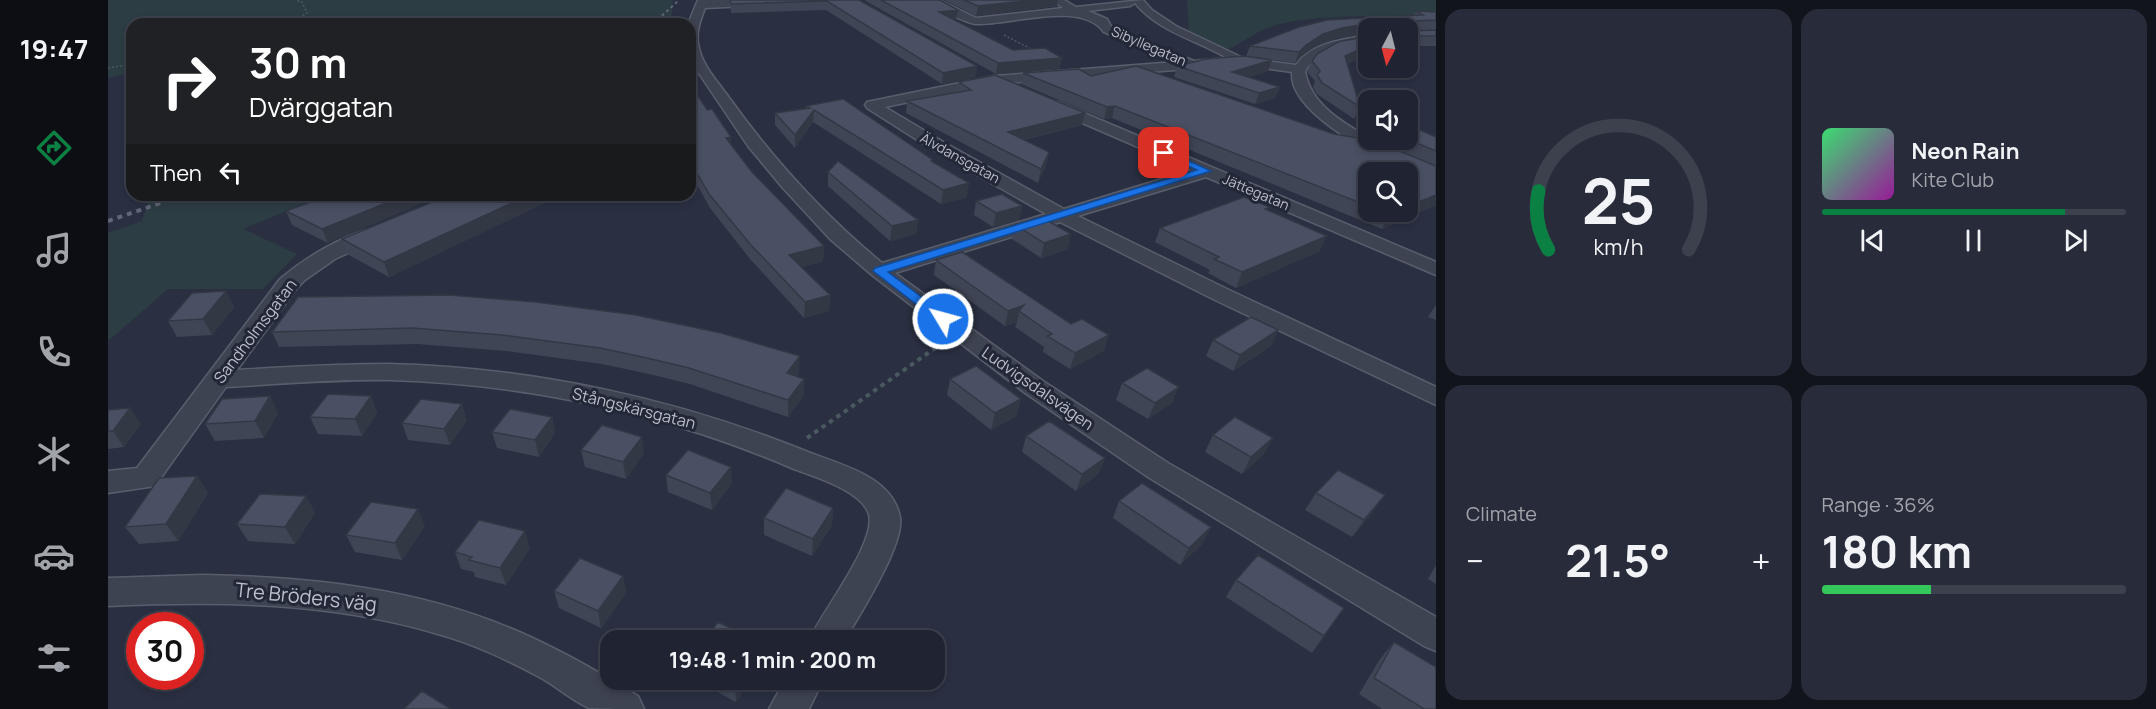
<!DOCTYPE html>
<html lang="en">
<head>
<meta charset="utf-8">
<style>
	:root { --surface:#202432; --page:#282c3a; --text:#f1f3f6; --muted:#a2a4ac; --line:#3d414d; --accent:#0b8043 }
	body { margin:0; font-family:Manrope,sans-serif; background:var(--page); color:var(--text); height:100vh; display:flex; flex-direction:column; font-size:22px; white-space:nowrap }
	* { box-sizing:border-box; margin:0 }
	p { font-size:20px; color:var(--muted) }
	.icon { flex:none; width:33px; height:33px; fill:none; stroke:currentColor; stroke-width:2; stroke-linecap:round; stroke-linejoin:round }
	.map { position:relative; flex:1; overflow:hidden }
	.sheet { display:flex; flex-direction:column; gap:9px; padding:9px; background:#12141c; width:720px }
	.sheet>* { flex:none }
	.banner { position:absolute; left:18px; top:18px; width:570px; height:183px; border-radius:18px; box-shadow:0 3px 9px #0003,0 0 0 2px var(--line); background:#202124; color:#fff; overflow:hidden }
	.needle { width:39px; rotate:187deg }
	.tools { position:absolute; left:1250px; top:18px; display:grid; gap:12px }
	.tools a { display:grid; place-items:center; width:60px; height:60px; border-radius:12px; background:var(--surface); box-shadow:0 3px 9px #0003,0 0 0 2px var(--line); font-size:30px }
	.speed { position:absolute; left:18px; top:612px; display:flex; gap:12px; font-size:30px; font-weight:700; text-align:center }
	.speed>* { display:grid; place-content:center; width:78px; height:78px; border-radius:50%; background:var(--surface); box-shadow:0 3px 9px #0003,0 0 0 2px var(--line); line-height:1 }
	.speed .limit { border:9px solid #d22; background:#fff; color:#111 }
	.pin { position:absolute; display:grid; place-items:center; width:51px; height:51px; color:#fff; margin:-26px; border-radius:12px; box-shadow:0 3px 9px #0006 }
	.me { position:absolute; width:66px; margin:-33px; rotate:307deg; stroke-linejoin:round; filter:drop-shadow(0 0 4px #0008) }
	.turn { display:flex; align-items:center; gap:21px; height:126px; padding:0 24px; font-size:27px }
	.turn .icon { width:78px; height:78px; stroke-width:2.5 }
	.turn b { display:block; font-size:42px; line-height:51px }
	.then { display:flex; align-items:center; height:57px; padding:0 24px; background:#0003; gap:12px; font-size:22px }
	.big { font-size:45px; font-weight:700; line-height:1.1 }
	.sheet .tile { flex:1; display:flex; flex-direction:column; justify-content:center; gap:9px; min-width:0; padding:0 21px; border-radius:18px; background:var(--page) }
	.sheet .dial { align-items:center; gap:0 }
	.dial svg { height:156px; overflow:visible; fill:none; stroke:var(--line); stroke-width:7; stroke-linecap:round; text-anchor:middle }
	.dial text { fill:var(--text); stroke:none }
	.song { display:flex; align-items:center; gap:18px }
	.cover { width:72px; height:72px; border-radius:9px; background:linear-gradient(135deg,hsl(140 70% 55%),hsl(300 70% 35%)) }
	.played { height:6px; border-radius:3px; background:linear-gradient(90deg,var(--accent) 80%,var(--line) 80%) }
	.keys { display:flex; justify-content:space-around; direction:ltr }
	.heat { display:flex; justify-content:space-between; align-items:center; font-size:33px; direction:ltr }
	.charge { height:9px; border-radius:4px; background:linear-gradient(90deg,#34c759 36%,var(--line) 0) }
	.sheet .tiles { flex:1; display:grid; gap:9px; grid-template-columns:repeat(2,1fr) }
	.trip { position:absolute; left:492px; top:630px; width:345px; height:60px; border-radius:18px; background:var(--surface); box-shadow:0 3px 9px #0003,0 0 0 2px var(--line); font-weight:700; line-height:60px; text-align:center }
	main { display:flex; flex:1; min-height:0 }
	.menu { display:flex; flex-direction:column; width:108px; justify-content:space-around; align-items:center; background:#0d0e14; color:var(--muted) }
	.menu .icon { width:42px; height:42px }
	.menu .current { color:var(--accent) }
	.menu b { font-size:27px; color:var(--text) }
	.map>svg:first-child { display:block }
</style>
</head>
<body>
<main>
<nav class="menu">
<b>19:47</b>
<svg class="icon current" aria-label="directions" viewBox="0 0 24 24"><path d="M12 3l9 9-9 9-9-9zM9 14v-3h6M13 9l2 2-2 2"/></svg>
<svg class="icon" aria-label="music" viewBox="0 0 24 24"><path d="M9 18V5l10-2v13"/><circle cx="6" cy="18" r="3"/><circle cx="16" cy="16" r="3"/></svg>
<svg class="icon" aria-label="phone" viewBox="0 0 24 24"><path d="M5 4h4l2 5-3 2q2 4 5 5l2-3 5 2v4C11 20 4 13 5 4z"/></svg>
<svg class="icon" aria-label="climate" viewBox="0 0 24 24"><path d="M12 3v18M4 7l16 10M4 17L20 7"/></svg>
<svg class="icon" aria-label="car" viewBox="0 0 24 24"><path d="M5 17H2v-5l4-1 3-4h7l3 4 3 1v5h-3M9 17h6M6 11h13"/><circle cx="7" cy="17" r="2"/><circle cx="17" cy="17" r="2"/></svg>
<svg class="icon" aria-label="filters" viewBox="0 0 24 24"><path d="M4 7h16M4 17h16"/><circle cx="9" cy="7" r="2"/><circle cx="15" cy="17" r="2"/></svg>
</nav>
<div class="map">
<svg width="1328" height="709" viewBox="0 0 1328 709">
	<rect width="100%" height="100%" fill="#2a3042"/>
	<!-- green -->
	<path fill="#2c3d43" d="M0,0H565L563,24H24V73L0,78Z
		M1079,0H1328V17C1283,17 1197,12 1157,29C1144,35 1132,43 1120,50L1081,31Z
		M43,195H217L135,229L189,254L155,289H60L0,341V233L34,221Z"/>
	<g fill="none" stroke-linecap="round" stroke-linejoin="round">
		<defs>
			<path id="minor" d="M590,0H712L707,3L597,8C592,21 587,34 591,48C595,67 611,83 622,99C666,160 716,215 774,263L938,214L825,150L759,108L757,105L759,102L886,76L1068,62L996,32C973,0 904,25 868,24C859,24 825,6 818,0H831L868,18L955,8L944,0H956L968,7L1035,0L1044,10L1068,26L1135,58L1188,65C1204,42 1235,40 1260,35V43C1236,47 1211,49 1197,71C1202,103 1233,122 1260,137V140L1328,169V180C1290,171 1200,124 1186,86C1184,82 1184,76 1184,72L1132,65L886,84L777,107L837,143L956,209L1083,170L940,108L938,105L945,101L950,102L1328,262V275L1098,177L970,216L1121,290L1328,387V405L1105,299L952,222L787,273L935,381L1060,463L1328,617V651L1316,646L1040,477L917,393L764,275L722,239L674,187L640,146L586,66L582,58L580,24ZM1027,3C1052,33 1087,39 1119,58L1086,61L1004,28L999,19L980,11L1022,6Z
				M265,228L272,230L275,234L272,238L227,259L197,280L188,289L129,370C179,367 229,364 279,364C423,367 567,398 700,452C733,465 784,476 792,517C797,544 751,616 737,640H701C714,612 768,543 761,515C755,491 707,477 686,469C558,414 420,384 281,380C226,379 172,384 118,387L47,486L0,493V471L29,468L172,279C198,257 232,237 265,228Z
				M95,575C203,577 310,588 409,631C451,649 491,672 530,696L536,709C523,709 492,709 481,708C465,701 450,688 435,679C401,661 367,644 330,634C223,602 111,601 0,606V578Z
				M677,680H715L701,709H661Z"/>
		</defs>
		<!-- minor casing -->
		<use href="#minor" stroke="#595e6c" stroke-width="3"/>
		<!-- path-far1 -->
		<path stroke="#4a595f" stroke-width="1.5" stroke-dasharray="2 2" stroke-linecap="butt" d="M181,24L199,13L194,2L187,0
			M896,35L927,51
			M0,68L24,64"/>
		<!-- path -->
		<path stroke="#4a595f" stroke-width="4" stroke-dasharray="4.5 4.5" stroke-linecap="butt" d="M699,438L833,344"/>
		<!-- minor -->
		<use href="#minor" fill="#3e4352" fill-rule="evenodd"/>
		<!-- rail-far1 -->
		<path stroke="#606678" stroke-width="2" stroke-dasharray="3 3" stroke-linecap="butt" d="M545,24L571,0"/>
		<!-- rail -->
		<path stroke="#606678" stroke-width="4" stroke-dasharray="5 5" stroke-linecap="butt" d="M0,221L76,195"/>
	</g>
	<!-- wall -->
	<path fill="#3f4555" fill-rule="evenodd" d="M622,0H751L868,77L834,84L718,10L623,13Z
		M756,0H832L850,10L848,20H846L905,50L954,58L951,69L888,74Z
		M836,0H950L949,6L868,16Z
		M1308,11L1328,12V30L1304,31L1328,30V46H1299V28H1260V34L1230,38L1210,45L1193,56L1187,63L1138,56L1142,46L1306,15Z
		M1260,36V54L1239,64L1252,107L1246,119L1209,94L1205,87L1207,81L1199,72L1204,61Z
		M1164,60L1160,71L1141,77L1172,87L1167,98L1147,104L1066,77L1069,66Z
		M915,73L983,76L1226,134L1255,139L1269,141L1270,140H1299V127L1328,137V205L1274,229L1004,118L996,119L913,84ZM1260,172L1299,212H1260Z
		M851,82L974,125L916,140L941,152L938,165L930,183L798,113L799,101L850,92Z
		M582,83L599,110L623,137V144L644,172L716,246L715,261L693,267L722,295L721,311L696,318L642,259L602,208L582,172Z
		M698,106L825,162L859,197L833,204L705,122L687,148L667,125V113L698,108Z
		M720,172L810,220L808,234L782,241L720,186Z
		M221,195L220,243L184,225L178,211Z
		M341,195H453L281,277L239,254L234,239Z
		M868,201L914,206L911,220L885,227L866,215Z
		M1160,211L1212,251L1128,288L1100,273L1102,270L1047,242L1052,228Z
		M907,225L960,249L933,258L904,239Z
		M828,260L996,351L962,369L935,352L936,347L907,327L909,322L897,326L826,275Z
		M190,297L691,372L689,376L696,395L680,417L582,384L541,374L494,364L398,351L310,344L171,347L164,332Z
		M1328,305V320L1320,317Z
		M126,307L104,335L69,337L60,321Z
		M1170,330L1163,346L1125,371L1098,356L1105,340Z
		M842,379L913,399L908,416L883,430L839,395Z
		M1014,383L1064,403L1040,419L1008,400Z
		M263,396L269,413L254,436L210,434L202,417Z
		M0,410L33,424L16,447L0,449Z
		M170,413L156,438L107,441L97,424Z
		M444,417L447,433L431,457L389,448L384,432Z
		M359,420L342,445L300,440L294,423Z
		M1105,435L1165,438L1156,454L1134,474L1097,452Z
		M918,436L997,458L990,474L968,491L914,452Z
		M473,450L536,453L518,479L477,467Z
		M558,475L624,483L604,510L560,492Z
		M89,476L100,493L70,541L31,544L17,527Z
		M1208,493L1265,512L1244,537L1197,510Z
		M198,496L207,513L187,544L140,541L129,524Z
		M1011,501L1103,527L1094,544L1072,565L1005,518Z
		M725,508L724,525L704,556L656,535V518Z
		M317,526L294,560L247,552L238,535Z
		M422,548L398,585L367,577L366,572L353,569L347,552Z
		M1328,565V584L1320,579Z
		M515,576L518,593L493,628L451,608L446,591Z
		M1128,580L1216,636L1204,653L1118,597Z
		M1286,642L1328,709H1274L1251,694L1272,659Z
		M587,680H642L628,702Z"/>
	<!-- shaded-wall -->
	<path fill="#333845" d="M928,0H950L949,6L868,16L870,6Z
		M850,10L848,20L830,22L831,12Z
		M1266,23L1264,28H1260V34L1230,38L1210,45L1193,56L1187,63L1191,52L1198,45L1215,34L1234,28Z
		M1260,46V54L1233,67L1237,56Z
		M954,58L951,69L888,74L890,63Z
		M1164,60L1160,71L1120,83L1124,72Z
		M869,66L868,77L834,84L835,73Z
		M1172,87L1167,98L1147,104L1151,93Z
		M1007,106L1004,118L996,119L999,107Z
		M706,110L705,122L687,148V135Z
		M977,113L974,125L898,144L900,132Z
		M623,137V150L618,138Z
		M941,152L938,165L930,183L933,169Z
		M861,183L859,197L833,204L835,190Z
		M298,195H335L220,243L214,229Z
		M421,195H453L281,277L276,262Z
		M1328,195V205L1274,229L1281,215L1289,212H1299V207Z
		M914,206L911,220L885,227L888,213Z
		M810,220L808,234L782,241L784,226Z
		M963,234L960,249L933,258L936,243Z
		M1219,236L1212,251L1128,288L1134,272Z
		M716,246L715,261L681,270V255Z
		M118,291L126,307L104,335L95,319Z
		M722,295L721,311L696,318L697,302Z
		M916,305L911,311L909,322L897,326L900,311Z
		M1170,330L1163,346L1125,371L1132,355Z
		M1001,335L996,351L962,369L967,353Z
		M692,356L691,372L678,389L679,373Z
		M696,379V395L680,417V400Z
		M1071,387L1064,403L1040,419L1047,403Z
		M162,396L170,413L156,438L147,421Z
		M263,396L269,413L254,436L247,419Z
		M913,399L908,416L883,430L887,413Z
		M354,404L359,420L342,445L336,429Z
		M22,408L33,424L16,447L5,431Z
		M444,417L447,433L431,457L427,440Z
		M534,437L536,453L518,479L515,462Z
		M1165,438L1156,454L1134,474L1143,457Z
		M997,458L990,474L968,491L974,474Z
		M623,467L624,483L604,510L602,493Z
		M89,476L100,493L70,541L58,524Z
		M1277,495L1265,512L1244,537L1256,520Z
		M198,496L207,513L187,544L177,527Z
		M725,508L724,525L704,556L705,539Z
		M310,509L317,526L294,560L287,543Z
		M1103,527L1094,544L1072,565L1081,548Z
		M417,531L422,548L398,585L392,568Z
		M515,576L518,593L493,628L490,611Z
		M631,680H642L628,702L627,685Z"/>
	<!-- building -->
	<path fill="#495063" stroke="#333845" stroke-width="1.5" d="M622,0H751L869,66L835,73L719,1L623,4Z
		M773,0H832L850,10L831,12L905,50L937,48L954,58L890,63Z
		M856,0H928L870,6Z
		M1308,11L1328,12V20L1304,21L1301,23L1304,31L1328,30V36H1299V28H1265L1266,23L1234,28L1215,34L1198,45L1191,52L1142,46L1191,27L1219,20L1315,15Z
		M1260,36V46L1237,56L1252,107L1214,83L1209,75L1212,71L1204,61L1209,54L1230,42Z
		M1136,56L1164,60L1124,72L1172,87L1151,93L1069,66L1098,59Z
		M1028,66L1226,134L1255,139L1260,138V140H1265L1328,166V195L1299,207V172H1260V206L1007,106L999,107L915,73L971,69L983,76Z
		M887,75L977,113L900,132L941,152L933,169L799,101L863,90L851,82Z
		M582,83L599,110L604,109L623,137L618,138L644,172L716,246L681,255L722,295L697,302L642,244L601,194L582,161Z
		M735,99L825,160L823,161L861,183L835,190L706,110L687,135L667,113L702,108L698,106Z
		M1303,126L1328,137V151L1299,139V127Z
		M730,161L810,220L784,226L720,172Z
		M894,194L914,206L888,213L868,201Z
		M221,195H298L214,229L178,211Z
		M341,195H421L276,262L234,239Z
		M1136,197L1162,207L1157,209L1219,236L1134,272L1106,259L1111,257L1052,228Z
		M1273,212H1289L1281,215Z
		M933,217L963,234L936,243L907,225Z
		M854,252L963,324L974,319L1001,335L967,353L939,336L944,334L911,311L916,305L900,311L828,260Z
		M118,291L95,319L60,321L84,293Z
		M341,295L428,302L528,315L613,333L692,356L679,373L696,379L680,400L581,368L539,358L492,348L394,335L304,328L164,332L190,297Z
		M1143,317L1170,330L1132,355L1105,340Z
		M868,366L913,399L887,413L842,379Z
		M1039,368L1071,387L1047,403L1014,383Z
		M220,394L263,396L247,419L202,417Z
		M162,396L147,421L97,424L114,399Z
		M313,399L354,404L336,429L294,423Z
		M22,408L5,431H0V410Z
		M402,409L444,417L427,440L384,432Z
		M1127,417L1165,438L1143,457L1105,435Z
		M941,421L997,458L974,474L918,436Z
		M494,425L534,437L515,462L473,450Z
		M580,450L623,467L602,493L558,475Z
		M1230,470L1277,495L1256,520L1208,493Z
		M89,476L58,524L17,527L51,478Z
		M1034,483L1103,527L1081,548L1011,501Z
		M678,488L725,508L705,539L656,518Z
		M152,494L198,496L177,527L129,524Z
		M263,502L310,509L287,543L238,535Z
		M371,520L417,531L392,568L361,560L364,557L347,552Z
		M1150,555L1236,608L1216,636L1128,580Z
		M472,558L515,576L490,611L446,591Z
		M610,622L646,640H597Z
		M1286,642L1328,667V709H1316L1266,678Z
		M616,680H631L627,685Z
		M314,691L343,709H296Z"/>
	<!-- route -->
	<path fill="#1a73e8" stroke="#114b97" stroke-width="1.5" d="M1052,151H1059L1103,171L780,272L839,316L841,319L839,321H830L765,271L767,268L1089,170L1052,155Z"/>
	<g text-anchor="middle" stroke-width="6" stroke-linejoin="round" paint-order="stroke">
		<!-- far-street labels -->
		<g font-size="14" fill="#bbbfcb" stroke="#222837">
			<text transform="translate(1041 46) rotate(23)" y="5">Sibyllegatan</text>
			<text transform="translate(852 158) rotate(29)" y="5">Älvdansgatan</text>
			<text transform="translate(1148 192) rotate(23)" y="5">Jättegatan</text>
		</g>
		<!-- street labels -->
		<g font-size="16" fill="#bbbfcb" stroke="#222837">
			<text transform="translate(147 331) rotate(-53)" y="6">Sandholmsgatan</text>
			<text transform="translate(930 388) rotate(35)" y="6">Ludvigsdalsvägen</text>
			<text transform="translate(526 408) rotate(14)" y="6">Stångskärsgatan</text>
		</g>
		<!-- near-street labels -->
		<g font-size="20" fill="#bbbfcb" stroke="#222837">
			<text transform="translate(198 597) rotate(6)" y="7">Tre Bröders väg</text>
		</g>
	</g>
</svg>
<div class="tools">
<a><svg class="needle" viewBox="-14 -14 28 28"><path d="M0-13l5 13h-10z" fill="#e53935"/><path d="M0 13l5-13h-10z" fill="#a2a4ac"/></svg></a>
<a><svg class="icon" aria-label="sound" viewBox="0 0 24 24"><path d="M4 9h4l5-4v14l-5-4H4zM17 9q2 3 0 6"/></svg></a>
<a><svg class="icon" aria-label="search" viewBox="0 0 24 24"><circle cx="10" cy="10" r="6"/><path d="M15 15l6 6"/></svg></a>
</div>
<div class="speed"><div class="limit">30</div></div>
<div class="pin" style="left:1056px;top:153px;background:#d93025"><svg class="icon" aria-label="arrive" viewBox="0 0 24 24"><path d="M6 21V4h12l-3 4 3 4H6"/></svg></div>
<svg class="me" style="left:835px;top:319px" viewBox="-20 -20 40 40"><circle r="17" fill="#1a73e8" stroke="#fff" stroke-width="3"/><path d="M0-11L8 9 0 5-8 9z" fill="#fff"/></svg>
<div class="trip">19:48 · 1 min · 200 m</div>
<div class="banner">
<div class="turn"><svg class="icon" aria-label="right" viewBox="0 0 24 24"><path d="M7 20v-9h11M14 6l5 5-5 5"/></svg><div><b>30 m</b>Dvärggatan</div></div>
<div class="then">Then<svg class="icon" aria-label="left" viewBox="0 0 24 24"><path d="M17 20v-9H6M10 6l-5 5 5 5"/></svg></div>
</div>
</div>
<section class="sheet">
<div class="tiles">
<div class="tile dial"><svg viewBox="0 0 100 80">
<path d="M14 69A42 42 0 1 1 86 69"/>
<path d="M14 69A42 42 0 0 1 9 39" stroke="#0b8043"/>
<text x="50" y="56" font-size="32" font-weight="700">25</text>
<text x="50" y="72" font-size="11">km/h</text>
</svg></div>
<div class="tile">
<div class="song"><i class="cover"></i><div><b>Neon Rain</b><p>Kite Club</p></div></div>
<div class="played"></div>
<div class="keys"><svg class="icon" aria-label="previous" viewBox="0 0 24 24"><path d="M18 5L8 12l10 7zM5 5v14"/></svg><svg class="icon" aria-label="pause" viewBox="0 0 24 24"><path d="M8 5v14M16 5v14"/></svg><svg class="icon" aria-label="next" viewBox="0 0 24 24"><path d="M6 5l10 7-10 7zM19 5v14"/></svg></div>
</div>
<div class="tile"><p>Climate</p>
<div class="heat"><a>−</a><b class="big">21.5°</b><a>+</a></div>
</div>
<div class="tile"><p>Range · 36%</p><b class="big">180 km</b><div class="charge"></div></div>
</div>
</section>
</main>
</body>
</html>
